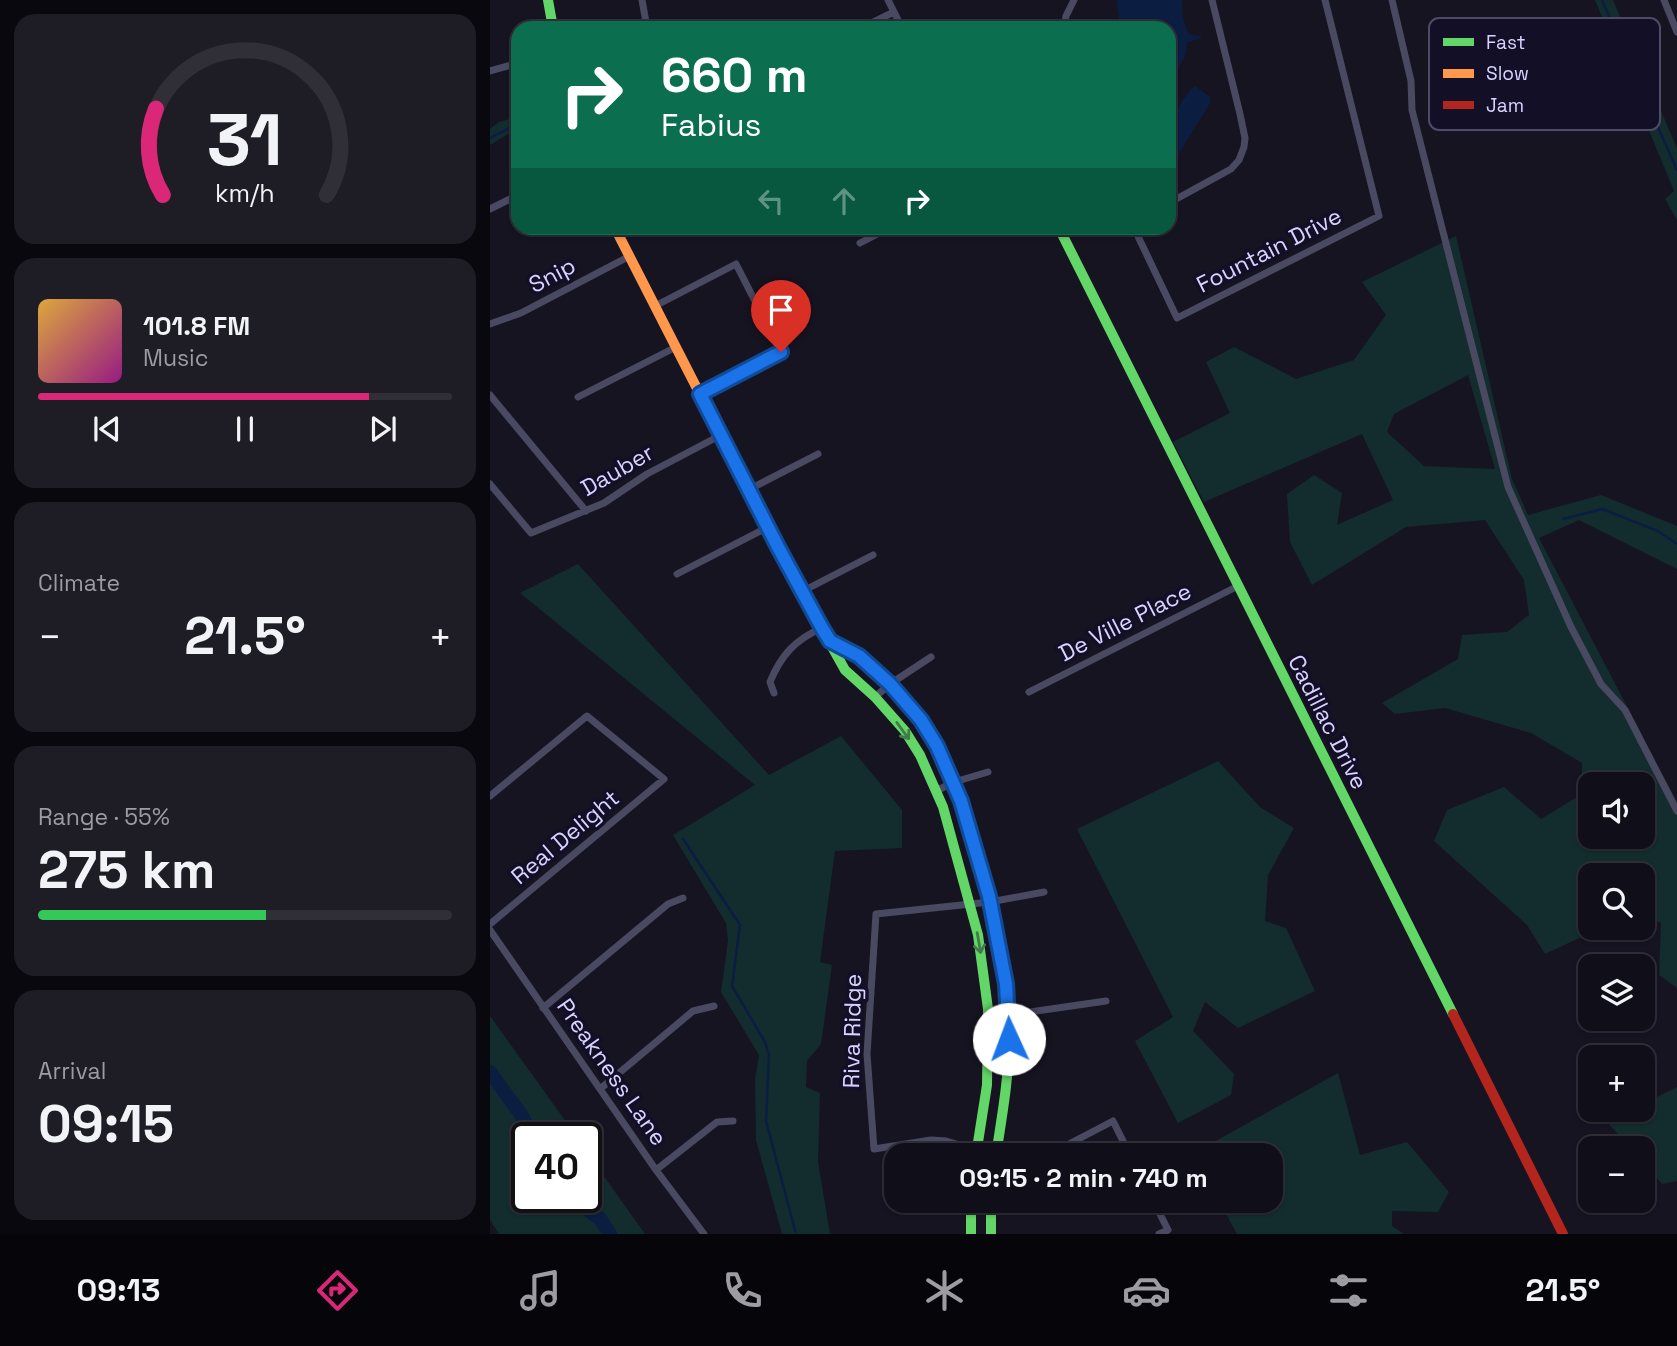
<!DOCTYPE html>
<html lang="en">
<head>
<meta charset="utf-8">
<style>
	:root { --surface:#100f19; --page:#1e1d26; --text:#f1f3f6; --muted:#9c9ca2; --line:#302f38; --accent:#db2777 }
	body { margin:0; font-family:"Space Grotesk",sans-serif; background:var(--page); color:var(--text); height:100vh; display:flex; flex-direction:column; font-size:26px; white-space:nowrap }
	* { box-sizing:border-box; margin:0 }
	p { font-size:23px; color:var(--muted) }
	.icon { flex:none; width:38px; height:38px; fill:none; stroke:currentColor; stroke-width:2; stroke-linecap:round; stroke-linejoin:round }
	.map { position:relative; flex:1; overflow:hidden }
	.side { display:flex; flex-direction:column; gap:14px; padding:14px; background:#09080e; width:490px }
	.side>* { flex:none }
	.guide { position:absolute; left:21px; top:21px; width:665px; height:214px; border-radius:21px; box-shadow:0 2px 5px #0004,0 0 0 2px var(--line); background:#0b6e4f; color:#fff; overflow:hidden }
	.tools { position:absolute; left:1088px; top:772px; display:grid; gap:14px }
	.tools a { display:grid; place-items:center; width:77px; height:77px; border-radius:14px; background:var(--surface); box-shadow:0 2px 5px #0004,0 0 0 2px var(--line); font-size:35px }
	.speed { position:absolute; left:21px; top:1122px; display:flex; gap:14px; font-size:35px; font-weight:700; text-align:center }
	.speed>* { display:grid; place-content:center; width:91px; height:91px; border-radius:50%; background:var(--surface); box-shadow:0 2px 5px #0004,0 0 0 2px var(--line); line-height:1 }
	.speed .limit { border:4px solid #111; border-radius:10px; background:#fff; color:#111 }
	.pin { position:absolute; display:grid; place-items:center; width:60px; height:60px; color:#fff; margin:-72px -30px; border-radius:50% 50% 50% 0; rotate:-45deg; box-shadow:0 0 7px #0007 }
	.pin .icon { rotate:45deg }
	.me { position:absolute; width:77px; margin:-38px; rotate:358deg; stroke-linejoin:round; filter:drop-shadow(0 0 5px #0008) }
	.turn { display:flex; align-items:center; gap:24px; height:147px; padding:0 35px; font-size:32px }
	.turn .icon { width:91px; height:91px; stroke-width:2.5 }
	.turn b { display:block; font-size:49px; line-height:60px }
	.lanes { display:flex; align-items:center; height:66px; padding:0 35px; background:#0003; justify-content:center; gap:35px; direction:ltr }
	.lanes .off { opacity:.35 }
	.big { font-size:52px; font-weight:700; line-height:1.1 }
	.side .widget { flex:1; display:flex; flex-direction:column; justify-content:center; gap:10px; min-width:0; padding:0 24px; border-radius:21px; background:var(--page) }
	.side .dial { align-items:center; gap:0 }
	.dial svg { height:182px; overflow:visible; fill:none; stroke:var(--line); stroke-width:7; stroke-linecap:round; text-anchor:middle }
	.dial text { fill:var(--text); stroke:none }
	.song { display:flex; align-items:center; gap:21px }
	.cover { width:84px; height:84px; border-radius:10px; background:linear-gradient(135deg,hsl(40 70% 55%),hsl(310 70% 35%)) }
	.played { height:7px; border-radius:4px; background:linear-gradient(90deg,var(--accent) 80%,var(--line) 80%) }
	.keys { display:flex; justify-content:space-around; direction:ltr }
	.heat { display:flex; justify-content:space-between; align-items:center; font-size:38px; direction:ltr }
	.charge { height:10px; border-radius:5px; background:linear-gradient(90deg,#34c759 55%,var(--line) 0) }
	.trip { position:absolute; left:394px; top:1143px; width:399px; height:70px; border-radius:21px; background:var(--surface); box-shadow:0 2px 5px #0004,0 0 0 2px var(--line); font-weight:700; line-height:70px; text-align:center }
	.tabs { display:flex; height:112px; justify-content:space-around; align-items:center; background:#06060a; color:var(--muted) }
	.tabs .icon { width:49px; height:49px }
	.tabs .current { color:var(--accent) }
	.tabs b { font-size:32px; color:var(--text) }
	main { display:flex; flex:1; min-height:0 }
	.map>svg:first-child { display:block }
</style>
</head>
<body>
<main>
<section class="side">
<div class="widget dial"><svg viewBox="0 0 100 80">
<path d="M14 69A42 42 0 1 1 86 69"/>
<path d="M14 69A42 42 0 0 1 11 31" stroke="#db2777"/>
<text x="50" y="56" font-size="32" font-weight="700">31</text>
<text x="50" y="72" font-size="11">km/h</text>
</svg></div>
<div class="widget">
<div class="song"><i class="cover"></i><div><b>101.8 FM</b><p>Music</p></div></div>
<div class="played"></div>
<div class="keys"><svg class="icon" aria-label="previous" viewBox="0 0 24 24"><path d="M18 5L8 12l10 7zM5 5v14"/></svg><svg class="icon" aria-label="pause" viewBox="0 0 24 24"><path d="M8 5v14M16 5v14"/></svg><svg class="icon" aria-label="next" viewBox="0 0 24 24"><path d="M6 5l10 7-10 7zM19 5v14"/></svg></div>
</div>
<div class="widget"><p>Climate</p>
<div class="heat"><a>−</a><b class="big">21.5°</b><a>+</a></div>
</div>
<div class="widget"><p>Range · 55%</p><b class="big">275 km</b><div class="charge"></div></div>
<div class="widget"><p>Arrival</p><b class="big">09:15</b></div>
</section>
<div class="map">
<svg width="1187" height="1234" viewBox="0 0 1187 1234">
	<rect width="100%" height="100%" fill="#161421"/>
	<!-- green -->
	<path fill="#132c2d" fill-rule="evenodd" d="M1105,0H1123L1187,148V220L1175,199L1184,191Z
		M28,117V128L0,145V129L9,122Z
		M966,236L1022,479L1038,515L1111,495L1187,526V569L1089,520L1049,538L1187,802V988L1169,975L1171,923L1153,917V875H1101V928H1111L1055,954L1037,925L944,841L957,810L1014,787L1051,819L1092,794V763L1041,733L955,708L905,714L892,703L968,659L972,635L1017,632L1039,615L1034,580L995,520L916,527L822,585L800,542L797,494L824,475L852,493L847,525L903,500L872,434L714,502L683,442L740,413L716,362L744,347L806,379L864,360L896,315L872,282ZM978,375L1005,469L934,466L897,432L904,414ZM1101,784H1153V836H1101Z
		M88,564L279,775L351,736L412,810V848L345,851L330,962L342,965L331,1044L317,1061L316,1087L330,1093L328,1162L340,1234H292L266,1140L265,1080L269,1055L231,992L238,941L236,923L183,835L265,785L30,593Z
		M728,761L770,807L804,828L778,875L775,921L796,928L825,991L748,1028L715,1002L703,1031L744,1074L741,1095L688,1123L645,1041L683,1017L587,829Z
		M0,1016L87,1137L37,1138V1197H96V1151L155,1234H9L0,1220Z
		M848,1073L870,1155L917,1142L959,1192L948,1212L902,1211V1226L914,1234H747L729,1201L780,1200V1155H705L704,1153Z
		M1187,1087V1181L1172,1184L1153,1163V1148H1140L1118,1123L1143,1110H1153V1104Z"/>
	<!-- water -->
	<path fill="#0b1e41" d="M627,0H692C692,11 693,24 699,34L711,36V38L697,43L695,56L679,85V28H630Z
		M705,86L720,97V103C712,117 680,165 679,175V121L700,90Z"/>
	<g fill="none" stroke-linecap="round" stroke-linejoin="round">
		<!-- stream -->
		<path stroke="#0b1e41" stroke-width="2.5" d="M1112,0L1187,170
			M0,138L28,124
			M1073,519L1112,509L1168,531L1187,544
			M193,839L250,925L242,986L275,1042L279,1055L276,1121L306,1234"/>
		<!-- river -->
		<path stroke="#0b1e41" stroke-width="14" d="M0,1072L32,1116L43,1138
			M82,1197L111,1220L120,1234"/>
		<!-- street -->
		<path stroke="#4a4962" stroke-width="7" d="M152,0L157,28
			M398,0L412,28
			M902,0L921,81L922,110L1018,487L1081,627L1111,684L1135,710L1187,811
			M1174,0L1187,32
			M371,28L404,12
			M574,28L576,16L584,0
			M0,71L28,63
			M679,203L741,169L749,160L754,147L755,138L750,114L722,0
			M0,209L28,195
			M644,228L687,318L889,216L835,0
			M370,243L399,228
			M165,306L246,264L291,352L210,394
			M0,324L31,313L140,256
			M0,395L96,511
			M88,397L186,347
			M0,484L41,533L114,503L157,474L231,435
			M258,490L328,454
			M187,574L278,527
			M311,592L383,555
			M539,692L748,586
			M284,693L280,682C291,655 306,639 332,628
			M385,697L400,684L441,657
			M446,791L464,782L498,772
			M0,796L97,716L174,779L0,924
			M0,930L166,1170L214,1234
			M53,1008L178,904L193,898
			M498,1018L616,1001
			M110,1089L203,1011L224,1006
			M487,1150L456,1141L441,1140L384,1149L377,1054L386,914L500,902L554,892
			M558,1155L623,1121L640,1155
			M166,1170L227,1122L243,1121
			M663,1200L678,1230L669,1234"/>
		<!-- fast -->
		<path stroke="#63d668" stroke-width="10" d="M58,0L63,28
			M569,228L963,1014
			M336,636L355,670L385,697L415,731L430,755L453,807L488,935L498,1009L497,1085L486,1155
			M341,641C372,660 400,680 422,709C480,784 519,945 519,1038C519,1078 512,1116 506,1155
			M481,1200V1234
			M501,1200V1234"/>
		<!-- slow -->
		<path stroke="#ff974d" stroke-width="10" d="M125,228L311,592L336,636"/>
		<!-- jam -->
		<path stroke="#b3261e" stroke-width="10" d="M963,1014L1073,1234"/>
	</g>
	<!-- one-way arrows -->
	<defs><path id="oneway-shaft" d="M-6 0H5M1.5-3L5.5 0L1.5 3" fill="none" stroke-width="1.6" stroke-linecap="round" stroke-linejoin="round" transform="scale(1.75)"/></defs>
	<g stroke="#3f7c4a">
		<use href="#oneway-shaft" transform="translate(413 731) rotate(54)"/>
		<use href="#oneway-shaft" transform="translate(489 943) rotate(80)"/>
	</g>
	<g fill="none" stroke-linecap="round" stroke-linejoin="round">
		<defs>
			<path id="route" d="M291,352L210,394L288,547L332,628L340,641L369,656L400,684L431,720L447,746L471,801L499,896L516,984L519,1039"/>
		</defs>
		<!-- route casing -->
		<use href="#route" stroke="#114b97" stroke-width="18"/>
		<!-- route -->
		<use href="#route" stroke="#1a73e8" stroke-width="12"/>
	</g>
	<g text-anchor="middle" stroke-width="7" stroke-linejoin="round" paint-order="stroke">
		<!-- street labels -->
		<g font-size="23" fill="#d9d4ff" stroke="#130f26">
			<text transform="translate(779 250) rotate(-27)" y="8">Fountain Drive</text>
			<text transform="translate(62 275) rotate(-28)" y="8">Snip</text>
			<text transform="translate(127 470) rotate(-30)" y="8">Dauber</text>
			<text transform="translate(635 622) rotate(-27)" y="8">De Ville Place</text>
			<text transform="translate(838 722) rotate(63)" y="8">Cadillac Drive</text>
			<text transform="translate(75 837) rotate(-40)" y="8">Real Delight</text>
			<text transform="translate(362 1031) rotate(-89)" y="8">Riva Ridge</text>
			<text transform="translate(122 1072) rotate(55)" y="8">Preakness Lane</text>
		</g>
	</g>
	<!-- legend -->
	<rect x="939" y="18" width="231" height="112" rx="10" fill="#130f26" stroke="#4e4a67" stroke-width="2"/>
	<rect x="953" y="38" width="31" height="8" fill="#63d668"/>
	<rect x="953" y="69" width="31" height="9" fill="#ff974d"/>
	<rect x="953" y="101" width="31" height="8" fill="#b3261e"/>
	<g font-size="19" fill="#d9d4ff">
		<text x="996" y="49">Fast</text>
		<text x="996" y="80">Slow</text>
		<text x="996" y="112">Jam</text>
	</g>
</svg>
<div class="tools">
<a><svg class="icon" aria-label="sound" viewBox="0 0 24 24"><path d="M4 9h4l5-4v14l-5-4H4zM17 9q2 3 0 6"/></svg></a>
<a><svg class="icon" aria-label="search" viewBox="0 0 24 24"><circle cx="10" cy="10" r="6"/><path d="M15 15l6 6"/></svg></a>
<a><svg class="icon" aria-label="layers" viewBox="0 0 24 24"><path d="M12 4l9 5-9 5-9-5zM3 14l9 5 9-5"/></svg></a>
<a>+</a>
<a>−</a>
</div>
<div class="speed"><div class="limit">40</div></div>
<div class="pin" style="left:291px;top:352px;background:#d93025"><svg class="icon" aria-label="arrive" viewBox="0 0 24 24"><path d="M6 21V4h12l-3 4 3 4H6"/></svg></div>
<svg class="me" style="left:519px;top:1039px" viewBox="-20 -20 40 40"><circle r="19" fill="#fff"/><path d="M0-13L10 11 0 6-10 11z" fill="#1a73e8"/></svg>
<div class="trip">09:15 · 2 min · 740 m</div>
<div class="guide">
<div class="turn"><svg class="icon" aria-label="right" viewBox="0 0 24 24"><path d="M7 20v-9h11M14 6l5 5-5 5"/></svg><div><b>660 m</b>Fabius</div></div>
<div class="lanes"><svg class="icon off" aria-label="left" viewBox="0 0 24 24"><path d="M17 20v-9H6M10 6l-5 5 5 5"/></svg><svg class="icon off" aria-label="ahead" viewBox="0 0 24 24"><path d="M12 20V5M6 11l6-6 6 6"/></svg><svg class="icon" aria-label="right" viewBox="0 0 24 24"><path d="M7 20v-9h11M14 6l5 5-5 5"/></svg></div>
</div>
</div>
</main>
<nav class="tabs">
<b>09:13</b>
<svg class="icon current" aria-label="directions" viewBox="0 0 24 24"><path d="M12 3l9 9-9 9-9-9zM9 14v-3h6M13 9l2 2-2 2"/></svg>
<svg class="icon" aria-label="music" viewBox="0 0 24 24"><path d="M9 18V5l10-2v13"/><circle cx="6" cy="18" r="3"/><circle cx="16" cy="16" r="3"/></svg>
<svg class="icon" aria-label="phone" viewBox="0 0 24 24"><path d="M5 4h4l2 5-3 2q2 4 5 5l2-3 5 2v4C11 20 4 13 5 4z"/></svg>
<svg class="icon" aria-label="climate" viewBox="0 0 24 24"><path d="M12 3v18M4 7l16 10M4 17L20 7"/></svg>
<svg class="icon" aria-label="car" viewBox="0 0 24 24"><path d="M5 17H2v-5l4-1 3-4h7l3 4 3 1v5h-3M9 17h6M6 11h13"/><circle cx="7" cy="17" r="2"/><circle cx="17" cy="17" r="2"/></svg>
<svg class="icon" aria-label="filters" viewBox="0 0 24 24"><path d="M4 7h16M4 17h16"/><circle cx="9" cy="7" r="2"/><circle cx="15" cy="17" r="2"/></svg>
<b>21.5°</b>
</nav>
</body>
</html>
